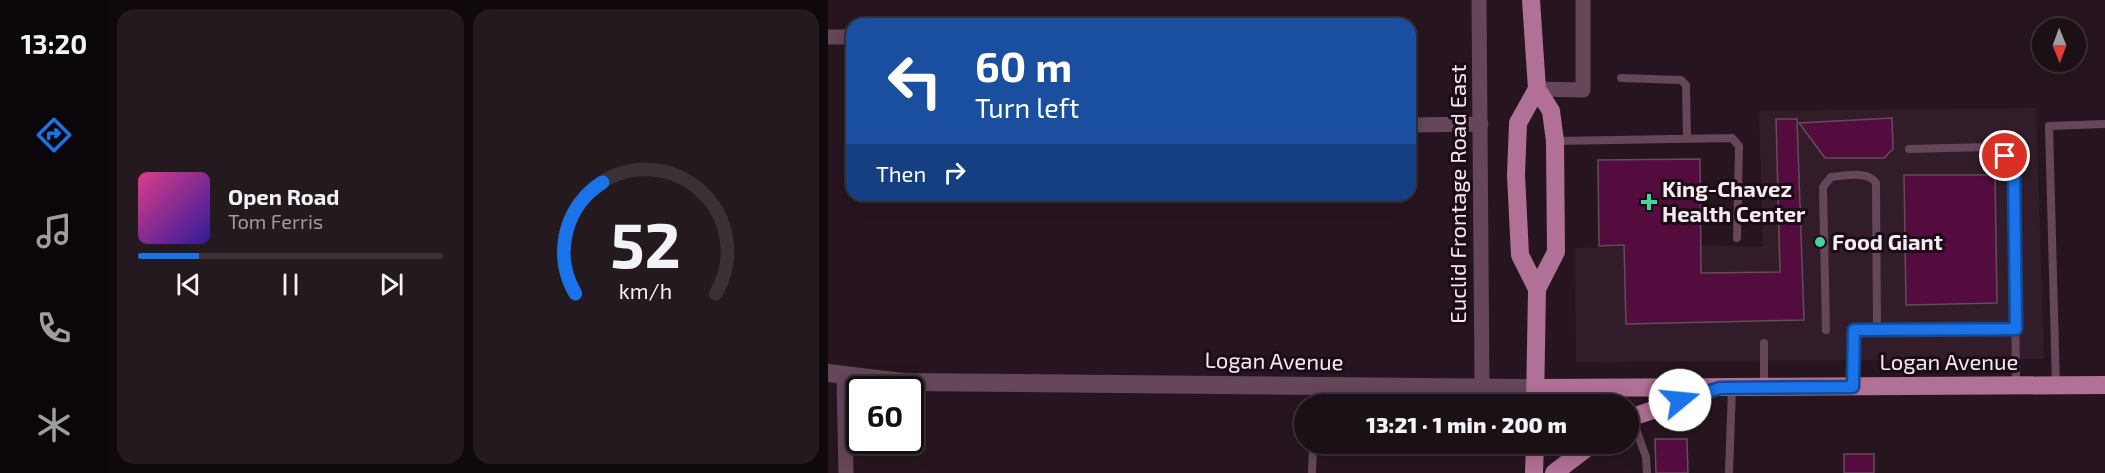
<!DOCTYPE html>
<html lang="en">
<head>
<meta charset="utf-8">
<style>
	:root { --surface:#1c1017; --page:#251920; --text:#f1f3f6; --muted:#a09da1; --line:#3a3036; --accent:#1a73e8 }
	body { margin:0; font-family:"Exo 2",sans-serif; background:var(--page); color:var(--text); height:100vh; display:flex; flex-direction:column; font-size:22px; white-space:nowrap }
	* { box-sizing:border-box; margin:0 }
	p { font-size:20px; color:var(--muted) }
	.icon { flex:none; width:33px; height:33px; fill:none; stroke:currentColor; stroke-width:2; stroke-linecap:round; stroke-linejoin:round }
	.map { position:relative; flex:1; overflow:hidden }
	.side { display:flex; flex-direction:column; gap:9px; padding:9px; background:#0f090d; width:720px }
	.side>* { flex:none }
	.banner { position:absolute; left:18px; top:18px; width:570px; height:183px; border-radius:18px; box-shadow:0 3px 15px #0003,0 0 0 2px var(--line); background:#1a4fa0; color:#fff; overflow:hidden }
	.needle { width:39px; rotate:179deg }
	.tools { position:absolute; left:1204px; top:18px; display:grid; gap:12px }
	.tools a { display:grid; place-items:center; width:54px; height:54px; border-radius:50%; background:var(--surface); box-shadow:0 3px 15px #0003,0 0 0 2px var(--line); font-size:30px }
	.speed { position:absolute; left:18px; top:376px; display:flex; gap:12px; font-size:30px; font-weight:700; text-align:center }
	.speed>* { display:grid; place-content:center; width:78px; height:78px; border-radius:50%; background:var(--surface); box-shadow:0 3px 15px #0003,0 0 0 2px var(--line); line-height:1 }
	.speed .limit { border:3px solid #111; border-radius:9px; background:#fff; color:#111 }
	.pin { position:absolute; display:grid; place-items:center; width:51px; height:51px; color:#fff; margin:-26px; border:3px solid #fff; border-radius:50%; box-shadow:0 2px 6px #0007 }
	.me { position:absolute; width:66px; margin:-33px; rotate:73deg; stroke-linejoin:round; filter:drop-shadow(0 0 4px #0008) }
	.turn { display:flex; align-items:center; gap:21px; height:126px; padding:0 30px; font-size:27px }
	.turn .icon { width:78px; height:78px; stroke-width:2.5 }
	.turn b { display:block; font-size:42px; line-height:51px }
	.then { display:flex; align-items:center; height:57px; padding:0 30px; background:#0003; gap:12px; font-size:22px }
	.side .tile { flex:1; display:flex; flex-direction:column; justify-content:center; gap:9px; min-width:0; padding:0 21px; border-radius:18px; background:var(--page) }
	.side .dial { align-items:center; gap:0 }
	.dial svg { height:156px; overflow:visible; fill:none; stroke:var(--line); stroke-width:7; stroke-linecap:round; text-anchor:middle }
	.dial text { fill:var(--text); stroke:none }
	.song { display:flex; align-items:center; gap:18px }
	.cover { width:72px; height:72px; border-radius:9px; background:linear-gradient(135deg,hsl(330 70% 55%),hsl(250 70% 35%)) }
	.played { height:6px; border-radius:3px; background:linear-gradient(90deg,var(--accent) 20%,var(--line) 20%) }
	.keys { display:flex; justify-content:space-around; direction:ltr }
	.side .tiles { flex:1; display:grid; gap:9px; grid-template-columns:repeat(2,1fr) }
	.trip { position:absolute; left:466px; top:394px; width:345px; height:60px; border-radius:30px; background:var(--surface); box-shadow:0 3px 15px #0003,0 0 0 2px var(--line); font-weight:800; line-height:60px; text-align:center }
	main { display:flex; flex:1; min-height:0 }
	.tab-bar { display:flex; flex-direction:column; width:108px; justify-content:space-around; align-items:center; background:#0b0609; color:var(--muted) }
	.tab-bar .icon { width:42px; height:42px }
	.tab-bar .active { color:var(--accent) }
	.tab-bar b { font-size:27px; color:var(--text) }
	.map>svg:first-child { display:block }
</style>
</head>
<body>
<main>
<nav class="tab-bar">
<b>13:20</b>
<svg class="icon active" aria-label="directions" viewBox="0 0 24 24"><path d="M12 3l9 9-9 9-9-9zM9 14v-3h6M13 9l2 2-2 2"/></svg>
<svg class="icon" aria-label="music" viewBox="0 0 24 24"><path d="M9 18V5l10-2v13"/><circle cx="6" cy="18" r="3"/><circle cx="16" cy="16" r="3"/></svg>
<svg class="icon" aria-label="phone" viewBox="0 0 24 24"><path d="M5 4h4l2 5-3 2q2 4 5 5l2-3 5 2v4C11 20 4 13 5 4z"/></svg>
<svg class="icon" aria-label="climate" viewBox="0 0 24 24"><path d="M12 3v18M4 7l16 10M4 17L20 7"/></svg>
</nav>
<section class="side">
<div class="tiles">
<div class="tile">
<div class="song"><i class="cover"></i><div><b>Open Road</b><p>Tom Ferris</p></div></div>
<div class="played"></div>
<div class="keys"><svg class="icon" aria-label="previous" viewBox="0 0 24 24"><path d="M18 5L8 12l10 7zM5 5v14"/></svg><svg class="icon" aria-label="pause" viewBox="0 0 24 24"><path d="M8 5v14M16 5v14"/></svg><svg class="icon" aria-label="next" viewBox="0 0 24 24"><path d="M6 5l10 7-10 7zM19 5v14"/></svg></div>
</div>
<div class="tile dial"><svg viewBox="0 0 100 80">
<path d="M14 69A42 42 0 1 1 86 69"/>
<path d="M14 69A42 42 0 0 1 28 12" stroke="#1a73e8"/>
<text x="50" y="56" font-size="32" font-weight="700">52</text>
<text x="50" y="72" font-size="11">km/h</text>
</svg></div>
</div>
</section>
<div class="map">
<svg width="1277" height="473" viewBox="0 0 1277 473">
	<rect width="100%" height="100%" fill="#26151f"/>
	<!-- built -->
	<path fill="#321c29" d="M1208,108L1216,359L748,362L747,248L873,245L935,247L931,111Z"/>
	<!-- building -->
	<path fill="#530c3d" stroke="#624e59" stroke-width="1.5" d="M1064,118L1065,149L1056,158H997L971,123Z
		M948,119H969L976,320L798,324L796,245L771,246L770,160L872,159L873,273L952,272Z
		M1076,175H1167L1169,303L1078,305Z
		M827,439H859L860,473H828Z
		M1016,454H1046V473H1016Z"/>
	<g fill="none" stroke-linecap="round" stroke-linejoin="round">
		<!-- service -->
		<path stroke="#664659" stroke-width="8" d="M793,78L853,80L858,85L859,137
			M727,141L904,138L911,146L909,238
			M1081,149L1160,147L1177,156L1186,170L1188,385
			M998,330L995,187L1003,177C1016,176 1040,170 1048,183L1049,330
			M1025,386L1026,330L1188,329
			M1228,386L1221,126L1277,124
			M936,387V343
			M486,405V387
			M804,418L818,457L819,473
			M484,473L485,444
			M901,473L904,387"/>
		<!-- minor -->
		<path stroke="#664659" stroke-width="15" d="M651,0L654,387
			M0,37H24
			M709,89L755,90V0
			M582,125L653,124
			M16,377L18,473"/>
		<!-- tertiary -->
		<path stroke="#664659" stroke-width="18" d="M0,373L75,382L708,388"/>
		<!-- primary -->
		<path stroke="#b17096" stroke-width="18" d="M703,0L709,89L723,111L727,141L728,252L709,289L707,405
			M709,289L692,255L688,175L690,123L709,89
			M708,388L1277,385
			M801,418L874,394
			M706,473L707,444
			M726,473L764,444"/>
	</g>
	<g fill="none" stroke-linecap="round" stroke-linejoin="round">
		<defs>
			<path id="route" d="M852,400L892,388L1025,387L1026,330L1188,329L1186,171L1177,156"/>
		</defs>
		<!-- route casing -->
		<use href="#route" stroke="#114b97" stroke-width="15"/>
		<!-- route -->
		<use href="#route" stroke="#1a73e8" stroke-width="10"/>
	</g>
	<!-- markers -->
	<g fill="#46d49e" stroke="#1c0c16" stroke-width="2">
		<path d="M818 193h6v6h6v6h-6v6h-6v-6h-6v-6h6z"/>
		<circle cx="992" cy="242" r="6"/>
	</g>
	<g text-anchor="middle" stroke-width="6" stroke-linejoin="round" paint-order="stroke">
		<!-- poi labels -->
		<g font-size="22" font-weight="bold" fill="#f6eaf1" stroke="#1c0c16" text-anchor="start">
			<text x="834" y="197">King-Chavez<tspan x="834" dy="25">Health Center</tspan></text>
			<text x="1004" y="250">Food Giant</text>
		</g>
		<!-- street labels -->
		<g font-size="22" fill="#f6eaf1" stroke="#1c0c16">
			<text transform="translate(630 194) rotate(-90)" y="8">Euclid Frontage Road East</text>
			<text transform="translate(446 361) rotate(1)" y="8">Logan Avenue</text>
			<text x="1121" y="370">Logan Avenue</text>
		</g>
	</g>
</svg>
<div class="tools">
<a><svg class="needle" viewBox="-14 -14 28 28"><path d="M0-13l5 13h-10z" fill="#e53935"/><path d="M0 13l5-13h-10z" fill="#a09da1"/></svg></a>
</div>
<div class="speed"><div class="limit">60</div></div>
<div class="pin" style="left:1177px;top:156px;background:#d93025"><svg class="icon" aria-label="arrive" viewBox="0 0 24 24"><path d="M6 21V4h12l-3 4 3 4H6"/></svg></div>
<svg class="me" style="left:852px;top:400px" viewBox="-20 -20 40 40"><circle r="19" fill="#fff"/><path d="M0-13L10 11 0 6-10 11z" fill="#1a73e8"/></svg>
<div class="trip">13:21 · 1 min · 200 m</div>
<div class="banner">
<div class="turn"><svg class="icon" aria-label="left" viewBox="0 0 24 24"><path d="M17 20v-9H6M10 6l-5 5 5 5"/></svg><div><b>60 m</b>Turn left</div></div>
<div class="then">Then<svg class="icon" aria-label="right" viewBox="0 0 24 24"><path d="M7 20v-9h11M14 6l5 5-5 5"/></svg></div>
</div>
</div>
</main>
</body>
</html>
